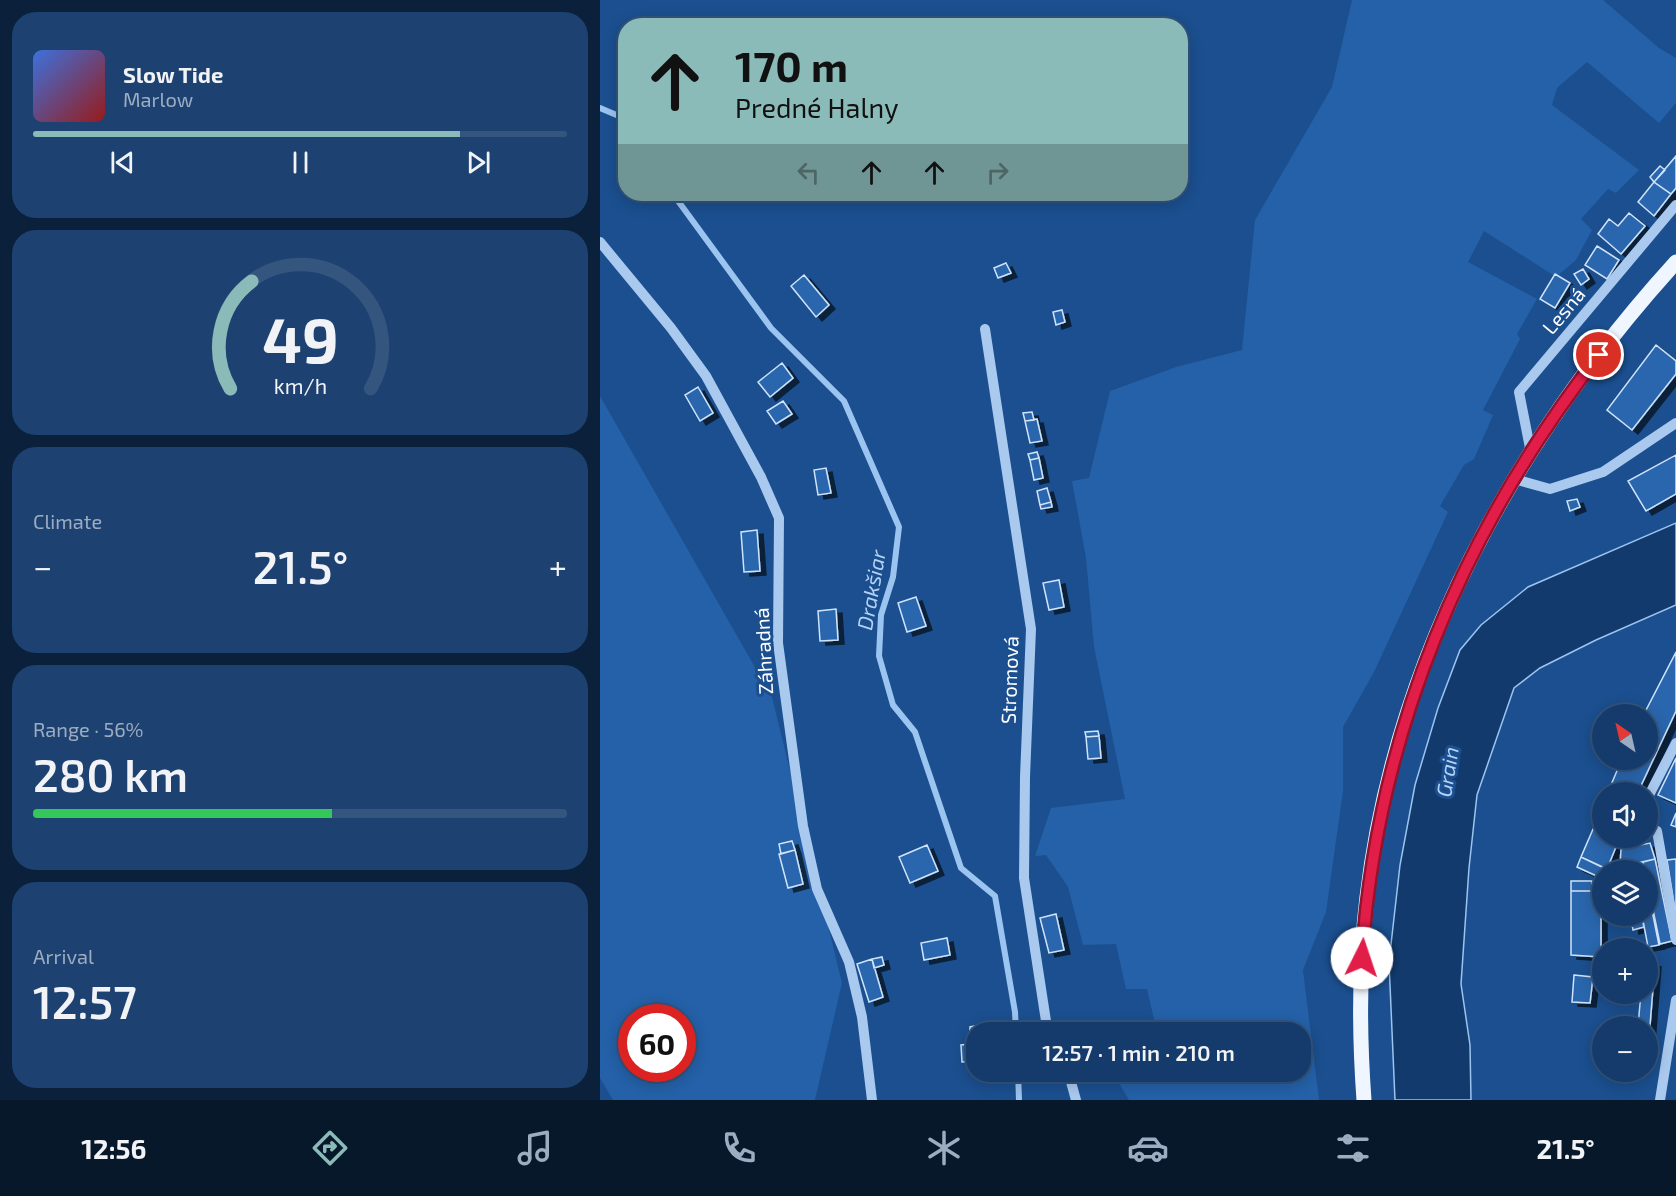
<!DOCTYPE html>
<html lang="en">
<head>
<meta charset="utf-8">
<style>
	:root { --surface:#143b6b; --page:#1d4271; --text:#f1f3f6; --muted:#9dadc1; --line:#33557e; --accent:#8bbbb9 }
	body { margin:0; font-family:"Exo 2",sans-serif; background:var(--page); color:var(--text); height:100vh; display:flex; flex-direction:column; font-size:22px; white-space:nowrap }
	* { box-sizing:border-box; margin:0 }
	p { font-size:20px; color:var(--muted) }
	.icon { flex:none; width:33px; height:33px; fill:none; stroke:currentColor; stroke-width:2; stroke-linecap:round; stroke-linejoin:round }
	.map { position:relative; flex:1; overflow:hidden }
	.drawer { display:flex; flex-direction:column; gap:12px; padding:12px; background:#0b203b; width:600px }
	.drawer>* { flex:none }
	.banner { position:absolute; left:18px; top:18px; width:570px; height:183px; border-radius:24px; box-shadow:0 3px 15px #0003,0 0 0 2px var(--line); background:#8bbbb9; color:#111; overflow:hidden }
	.needle { width:39px; rotate:326deg }
	.fabs { position:absolute; left:992px; top:704px; display:grid; gap:12px }
	.fabs a { display:grid; place-items:center; width:66px; height:66px; border-radius:50%; background:var(--surface); box-shadow:0 3px 15px #0003,0 0 0 2px var(--line); font-size:30px }
	.speed { position:absolute; left:18px; top:1004px; display:flex; gap:12px; font-size:30px; font-weight:700; text-align:center }
	.speed>* { display:grid; place-content:center; width:78px; height:78px; border-radius:50%; background:var(--surface); box-shadow:0 3px 15px #0003,0 0 0 2px var(--line); line-height:1 }
	.speed .limit { border:9px solid #d22; background:#fff; color:#111 }
	.pin { position:absolute; display:grid; place-items:center; width:51px; height:51px; color:#fff; margin:-26px; border:3px solid #fff; border-radius:50%; box-shadow:0 2px 6px #0007 }
	.me { position:absolute; width:66px; margin:-33px; rotate:4deg; stroke-linejoin:round; filter:drop-shadow(0 0 4px #0008) }
	.turn { display:flex; align-items:center; gap:21px; height:126px; padding:0 18px; font-size:27px }
	.turn .icon { width:78px; height:78px; stroke-width:2.5 }
	.turn b { display:block; font-size:42px; line-height:51px }
	.lanes { display:flex; align-items:center; height:57px; padding:0 18px; background:#0003; justify-content:center; gap:30px; direction:ltr }
	.lanes .off { opacity:.35 }
	.big { font-size:45px; font-weight:600; line-height:1.1 }
	.drawer .card { flex:1; display:flex; flex-direction:column; justify-content:center; gap:9px; min-width:0; padding:0 21px; border-radius:24px; background:var(--page) }
	.drawer .dial { align-items:center; gap:0 }
	.dial svg { height:156px; overflow:visible; fill:none; stroke:var(--line); stroke-width:7; stroke-linecap:round; text-anchor:middle }
	.dial text { fill:var(--text); stroke:none }
	.song { display:flex; align-items:center; gap:18px }
	.cover { width:72px; height:72px; border-radius:9px; background:linear-gradient(135deg,hsl(220 70% 55%),hsl(0 70% 35%)) }
	.played { height:6px; border-radius:3px; background:linear-gradient(90deg,var(--accent) 80%,var(--line) 80%) }
	.keys { display:flex; justify-content:space-around; direction:ltr }
	.heat { display:flex; justify-content:space-between; align-items:center; font-size:33px; direction:ltr }
	.charge { height:9px; border-radius:4px; background:linear-gradient(90deg,#34c759 56%,var(--line) 0) }
	.trip { position:absolute; left:366px; top:1022px; width:345px; height:60px; border-radius:24px; background:var(--surface); box-shadow:0 3px 15px #0003,0 0 0 2px var(--line); font-weight:600; line-height:60px; text-align:center }
	.dock { display:flex; height:96px; justify-content:space-around; align-items:center; background:#08182b; color:var(--muted) }
	.dock .icon { width:42px; height:42px }
	.dock .selected { color:var(--accent) }
	.dock b { font-size:27px; color:var(--text) }
	main { display:flex; flex:1; min-height:0 }
	.map>svg:first-child { display:block }
</style>
</head>
<body>
<main>
<section class="drawer">
<div class="card">
<div class="song"><i class="cover"></i><div><b>Slow Tide</b><p>Marlow</p></div></div>
<div class="played"></div>
<div class="keys"><svg class="icon" aria-label="previous" viewBox="0 0 24 24"><path d="M18 5L8 12l10 7zM5 5v14"/></svg><svg class="icon" aria-label="pause" viewBox="0 0 24 24"><path d="M8 5v14M16 5v14"/></svg><svg class="icon" aria-label="next" viewBox="0 0 24 24"><path d="M6 5l10 7-10 7zM19 5v14"/></svg></div>
</div>
<div class="card dial"><svg viewBox="0 0 100 80">
<path d="M14 69A42 42 0 1 1 86 69"/>
<path d="M14 69A42 42 0 0 1 25 14" stroke="#8bbbb9"/>
<text x="50" y="56" font-size="32" font-weight="700">49</text>
<text x="50" y="72" font-size="11">km/h</text>
</svg></div>
<div class="card"><p>Climate</p>
<div class="heat"><a>−</a><b class="big">21.5°</b><a>+</a></div>
</div>
<div class="card"><p>Range · 56%</p><b class="big">280 km</b><div class="charge"></div></div>
<div class="card"><p>Arrival</p><b class="big">12:57</b></div>
</section>
<div class="map">
<svg width="1076" height="1100" viewBox="0 0 1076 1100">
	<defs>
		<filter id="shadow"><feDropShadow dx="6" dy="4" stdDeviation="0" flood-color="#0009"/></filter>
	</defs>
	<rect width="100%" height="100%" fill="#1b4f8f"/>
	<!-- green -->
	<path fill="#2461a8" fill-rule="evenodd" d="M752,0H1003L1059,48L1076,58V103L1059,123L987,62L957,88L952,105L1039,170L1016,193L1008,189L981,219L992,230L976,260L956,277L884,231L868,262L937,299L917,334L920,339L883,410L893,415L874,459L864,465L840,506L848,512L774,672L743,727V791L726,912L703,970L719,1100H529L517,1080L527,1071H700V1032H557L547,989H526L516,944L483,945L468,887L446,855L435,856L451,808L525,799L494,647L486,558L472,481L489,478L510,391L576,367L642,350L655,220L732,87Z
		M0,396L172,697L242,983L215,1100H13L0,1078ZM32,1017H82V1068H32Z"/>
	<!-- water -->
	<path fill="#123a6d" stroke="#9cc4f0" stroke-width="1.5" d="M1076,523V605L996,640L940,668L914,688L877,795L869,868L861,984L870,1045L871,1100H795L789,962L800,865L815,785L838,708L860,650L881,625L928,587Z"/>
	<g fill="none" stroke-linecap="round" stroke-linejoin="round">
		<!-- stream -->
		<path stroke="#9cc4f0" stroke-width="6" d="M0,108L26,119
			M73,194L171,328L244,401L299,527L293,577L281,615L279,656L293,705L315,732L361,868L395,896L415,1012L416,1032
			M418,1071L419,1100"/>
	</g>
	<!-- building -->
	<path fill="#2a66ad" stroke="#cfe3fa" stroke-width="1.5" filter="url(#shadow)" d="M1076,156V188L1071,194L1054,182Z
		M1060,166L1065,170L1054,182L1050,177Z
		M1054,182L1071,194L1054,216L1038,202Z
		M1029,213L1045,226L1021,254L998,234L1009,219L1018,226Z
		M997,246L1019,260L1007,279L985,265Z
		M406,263L411,273L398,278L394,268Z
		M983,269L989,279L981,285L974,274Z
		M955,274L970,283L955,308L940,299Z
		M204,275L229,305L216,317L191,286Z
		M462,310L465,322L456,325L453,312Z
		M1056,345L1076,361V374L1032,430L1007,410Z
		M182,363L193,378L170,397L158,382Z
		M98,387L113,413L100,421L85,395Z
		M183,401L192,414L176,424L167,411Z
		M432,412L434,420L425,421L423,413Z
		M437,419L442,441L430,443L425,421Z
		M437,452L439,458L430,460L428,454Z
		M1076,455V494L1046,511L1028,481Z
		M439,458L443,478L434,480L430,460Z
		M226,468L231,493L218,495L214,470Z
		M447,488L451,502L440,505L437,491Z
		M977,499L980,507L970,511L967,501Z
		M451,502L452,507L441,509L440,505Z
		M157,530L160,571L144,572L141,532Z
		M459,580L464,607L449,610L443,583Z
		M316,597L326,626L307,632L298,603Z
		M236,609L238,640L220,641L218,611Z
		M1076,652V711L1038,792H1008L1022,759H1047V714H1044Z
		M498,731L499,736L486,737L485,732Z
		M499,736L501,758L488,759L486,737Z
		M1076,758V803L1058,795Z
		M1000,813L1002,814V837H1020L1007,869L981,857Z
		M1076,813V827L1071,825Z
		M192,841L195,850L181,854L179,844Z
		M1050,843L1055,859L1020,867L1021,849Z
		M327,845L338,871L310,883L299,857Z
		M195,850L203,884L188,888L179,854Z
		M981,857L1006,869L1002,870L1001,878L977,867Z
		M1055,859L1072,941L1060,944L1047,880V870H1045L1043,862Z
		M1076,859V916L1067,860Z
		M1042,862L1044,870H1034L1033,865Z
		M1031,865L1032,870H1021L1020,867Z
		M971,881H992V891H971Z
		M1047,886L1059,945L1048,947L1042,915H1047Z
		M971,891H992V901H1001V957L971,955Z
		M456,914L464,950L449,953L440,918Z
		M1030,915H1041L1044,927L1033,930Z
		M347,938L350,955L324,960L321,943Z
		M282,957L284,965L274,968L272,959Z
		M272,959L283,997L269,1002L257,964Z
		M1047,962L1055,963L1049,1038H1047V1026H1038L1041,993H1047Z
		M974,975L993,977L990,1003L972,1002Z
		M381,1025L382,1032H384H376V1061L362,1062L361,1045L370,1044V1027Z"/>
	<g fill="none" stroke-linecap="round" stroke-linejoin="round">
		<!-- minor -->
		<path stroke="#a9c9ee" stroke-width="10" d="M0,242L71,328L106,376L161,477L179,518L178,643L203,826L217,889L249,962L262,1017L272,1100
			M385,329L431,629L425,777L424,878L446,1021L451,1032
			M931,453L919,392L1076,205
			M914,479L950,489L1003,472L1076,423
			M1047,799L1076,743
			M1047,827L1057,831L1076,940
			M468,1071L476,1100
			M1060,1100L1076,1000"/>
		<!-- major -->
		<path stroke="#f0f6ff" stroke-width="15" d="M764,1100C759,1032 759,964 767,897C795,658 916,438 1076,262"/>
	</g>
	<g fill="none" stroke-linecap="round" stroke-linejoin="round">
		<defs>
			<path id="route" d="M762,958C776,736 863,530 999,355"/>
		</defs>
		<!-- route casing -->
		<use href="#route" stroke="#92132f" stroke-width="15"/>
		<!-- route -->
		<use href="#route" stroke="#e11d48" stroke-width="10"/>
	</g>
	<g text-anchor="middle" stroke-width="6" stroke-linejoin="round" paint-order="stroke">
		<!-- street labels -->
		<g font-size="20" fill="#fff" stroke="#1b4f8f">
			<text transform="translate(964 311) rotate(-50)" y="7">Lesná</text>
			<text transform="translate(164 651) rotate(-93)" y="7">Záhradná</text>
			<text transform="translate(410 680) rotate(-88)" y="7">Stromová</text>
		</g>
		<!-- water labels -->
		<g font-size="21" font-style="italic" fill="#b5d3f5" stroke="#1b4f8f">
			<text transform="translate(272 590) rotate(-80)" y="7">Drakšiar</text>
			<text transform="translate(848 772) rotate(-81)" y="7">Grain</text>
		</g>
	</g>
</svg>
<div class="fabs">
<a><svg class="needle" viewBox="-14 -14 28 28"><path d="M0-13l5 13h-10z" fill="#e53935"/><path d="M0 13l5-13h-10z" fill="#9dadc1"/></svg></a>
<a><svg class="icon" aria-label="sound" viewBox="0 0 24 24"><path d="M4 9h4l5-4v14l-5-4H4zM17 9q2 3 0 6"/></svg></a>
<a><svg class="icon" aria-label="layers" viewBox="0 0 24 24"><path d="M12 4l9 5-9 5-9-5zM3 14l9 5 9-5"/></svg></a>
<a>+</a>
<a>−</a>
</div>
<div class="speed"><div class="limit">60</div></div>
<div class="pin" style="left:999px;top:355px;background:#d93025"><svg class="icon" aria-label="arrive" viewBox="0 0 24 24"><path d="M6 21V4h12l-3 4 3 4H6"/></svg></div>
<svg class="me" style="left:762px;top:958px" viewBox="-20 -20 40 40"><circle r="19" fill="#fff"/><path d="M0-13L10 11 0 6-10 11z" fill="#e11d48"/></svg>
<div class="trip">12:57 · 1 min · 210 m</div>
<div class="banner">
<div class="turn"><svg class="icon" aria-label="ahead" viewBox="0 0 24 24"><path d="M12 20V5M6 11l6-6 6 6"/></svg><div><b>170 m</b>Predné Halny</div></div>
<div class="lanes"><svg class="icon off" aria-label="left" viewBox="0 0 24 24"><path d="M17 20v-9H6M10 6l-5 5 5 5"/></svg><svg class="icon" aria-label="ahead" viewBox="0 0 24 24"><path d="M12 20V5M6 11l6-6 6 6"/></svg><svg class="icon" aria-label="ahead" viewBox="0 0 24 24"><path d="M12 20V5M6 11l6-6 6 6"/></svg><svg class="icon off" aria-label="right" viewBox="0 0 24 24"><path d="M7 20v-9h11M14 6l5 5-5 5"/></svg></div>
</div>
</div>
</main>
<nav class="dock">
<b>12:56</b>
<svg class="icon selected" aria-label="directions" viewBox="0 0 24 24"><path d="M12 3l9 9-9 9-9-9zM9 14v-3h6M13 9l2 2-2 2"/></svg>
<svg class="icon" aria-label="music" viewBox="0 0 24 24"><path d="M9 18V5l10-2v13"/><circle cx="6" cy="18" r="3"/><circle cx="16" cy="16" r="3"/></svg>
<svg class="icon" aria-label="phone" viewBox="0 0 24 24"><path d="M5 4h4l2 5-3 2q2 4 5 5l2-3 5 2v4C11 20 4 13 5 4z"/></svg>
<svg class="icon" aria-label="climate" viewBox="0 0 24 24"><path d="M12 3v18M4 7l16 10M4 17L20 7"/></svg>
<svg class="icon" aria-label="car" viewBox="0 0 24 24"><path d="M5 17H2v-5l4-1 3-4h7l3 4 3 1v5h-3M9 17h6M6 11h13"/><circle cx="7" cy="17" r="2"/><circle cx="17" cy="17" r="2"/></svg>
<svg class="icon" aria-label="filters" viewBox="0 0 24 24"><path d="M4 7h16M4 17h16"/><circle cx="9" cy="7" r="2"/><circle cx="15" cy="17" r="2"/></svg>
<b>21.5°</b>
</nav>
</body>
</html>
